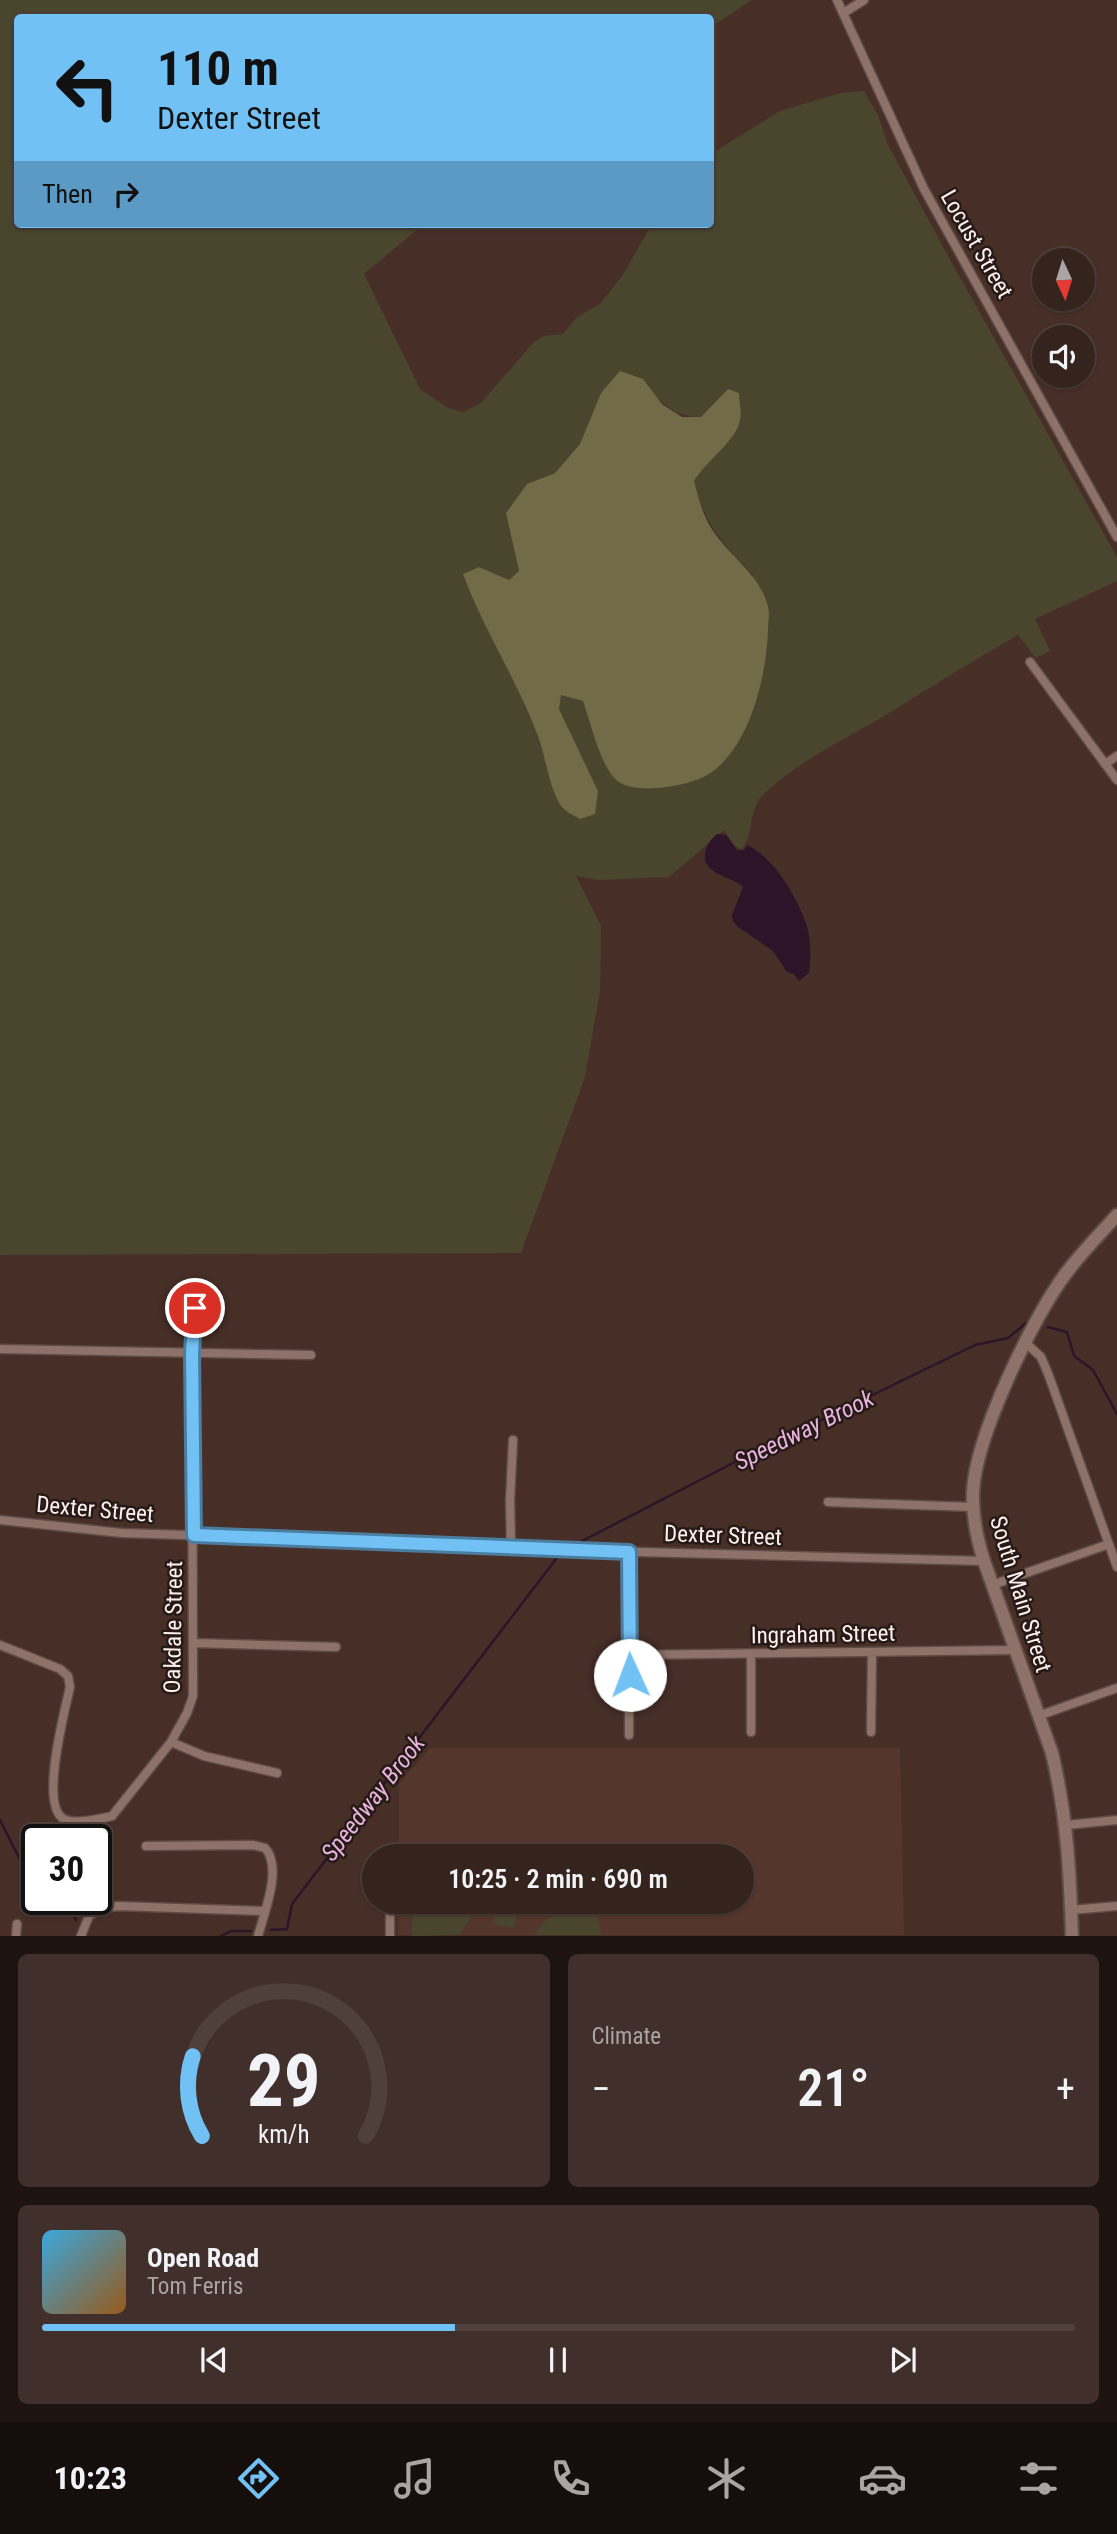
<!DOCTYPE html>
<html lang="en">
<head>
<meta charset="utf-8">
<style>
	:root { --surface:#35231e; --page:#402f2b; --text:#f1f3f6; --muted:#aaa4a4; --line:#4f403c; --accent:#72c1f5 }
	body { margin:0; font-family:"Roboto Condensed",sans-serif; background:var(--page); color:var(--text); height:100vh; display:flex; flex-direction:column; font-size:26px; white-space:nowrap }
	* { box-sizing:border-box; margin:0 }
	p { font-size:23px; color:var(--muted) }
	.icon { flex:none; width:38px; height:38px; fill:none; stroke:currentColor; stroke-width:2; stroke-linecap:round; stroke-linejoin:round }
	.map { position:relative; height:1936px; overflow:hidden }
	.panel { display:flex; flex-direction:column; gap:18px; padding:18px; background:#1d1310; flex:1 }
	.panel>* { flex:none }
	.guide { position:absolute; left:14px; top:14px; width:700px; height:214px; border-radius:7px; box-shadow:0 2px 5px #0004,0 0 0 2px var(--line); background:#72c1f5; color:#111; overflow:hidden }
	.needle { width:46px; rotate:176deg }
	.buttons { position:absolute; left:1032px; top:248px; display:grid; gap:14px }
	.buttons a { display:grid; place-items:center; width:63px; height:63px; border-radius:50%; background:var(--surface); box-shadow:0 2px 5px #0004,0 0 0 2px var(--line); font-size:35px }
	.speed { position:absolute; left:21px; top:1824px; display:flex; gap:14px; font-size:35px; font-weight:700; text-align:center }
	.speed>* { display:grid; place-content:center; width:91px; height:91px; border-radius:50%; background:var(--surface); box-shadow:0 2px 5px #0004,0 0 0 2px var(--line); line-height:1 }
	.speed .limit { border:4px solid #111; border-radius:10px; background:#fff; color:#111 }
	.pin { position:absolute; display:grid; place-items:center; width:60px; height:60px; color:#fff; margin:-30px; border:4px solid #fff; border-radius:50%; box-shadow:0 2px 7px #0007 }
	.me { position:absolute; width:77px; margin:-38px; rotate:358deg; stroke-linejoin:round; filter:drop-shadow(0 0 5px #0008) }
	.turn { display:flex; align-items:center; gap:24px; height:147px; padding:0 28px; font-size:32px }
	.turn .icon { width:91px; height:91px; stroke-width:2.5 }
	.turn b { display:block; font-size:49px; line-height:60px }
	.then { display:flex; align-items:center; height:66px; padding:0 28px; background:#0003; gap:14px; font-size:26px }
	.big { font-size:52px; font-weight:600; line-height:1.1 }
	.panel .widget { flex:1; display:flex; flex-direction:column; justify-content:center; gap:10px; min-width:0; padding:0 24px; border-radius:10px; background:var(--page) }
	.panel .dial { align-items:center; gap:0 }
	.dial svg { height:182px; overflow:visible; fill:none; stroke:var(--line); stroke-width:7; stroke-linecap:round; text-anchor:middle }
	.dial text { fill:var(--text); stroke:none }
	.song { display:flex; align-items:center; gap:21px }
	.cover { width:84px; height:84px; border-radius:10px; background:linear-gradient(135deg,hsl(200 70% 55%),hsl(30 70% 35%)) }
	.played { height:7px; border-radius:4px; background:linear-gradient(90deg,var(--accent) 40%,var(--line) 40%) }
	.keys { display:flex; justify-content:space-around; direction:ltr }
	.heat { display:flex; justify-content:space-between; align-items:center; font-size:38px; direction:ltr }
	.panel .tiles { flex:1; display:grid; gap:18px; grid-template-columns:1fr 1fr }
	.widget:last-child { grid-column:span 2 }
	.trip { position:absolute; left:362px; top:1844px; width:392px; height:70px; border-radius:35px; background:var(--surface); box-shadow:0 2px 5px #0004,0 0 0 2px var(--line); font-weight:600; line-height:70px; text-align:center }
	.dock { display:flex; height:112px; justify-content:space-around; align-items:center; background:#150e0c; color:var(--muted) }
	.dock .icon { width:49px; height:49px }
	.dock .current { color:var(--accent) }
	.dock b { font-size:32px; color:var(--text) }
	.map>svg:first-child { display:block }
</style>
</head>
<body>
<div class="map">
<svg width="1117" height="1936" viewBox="0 0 1117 1936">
	<rect width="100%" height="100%" fill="#472f28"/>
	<!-- built -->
	<path fill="#55362c" d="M430,1748H900L904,1935H398L399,1902H742V1857H399V1784Z"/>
	<!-- green -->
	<path fill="#4a462e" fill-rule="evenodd" d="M0,0H752L711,27L710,18H18V224H424L364,274L420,389L448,408L463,412L481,403L534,342L544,336L563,334L577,317L600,304L622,276L652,224H710L711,154L780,111L841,93L864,91L878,115L887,143L948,256L1117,557V581L1035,619L1050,651L1036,658L1018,635C976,659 935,684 894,710C849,738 801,758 763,795C748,810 754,834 742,849L735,846L724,830L669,877L599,880L576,876L601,926L600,991L585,1077L521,1253L0,1255ZM643,379C661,402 669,416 701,417L728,389V441L704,465L694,481C705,526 722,543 753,575L593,728L583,701L561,694L559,709L598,791L563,808L549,774L538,734L498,646L479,567L509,580L519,571L506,513L527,484L555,473L580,444L601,393Z
		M413,1902H482L459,1935L412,1936Z
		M497,1903L518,1907L514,1928L493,1924Z
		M596,1906L601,1935H535C546,1910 572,1910 596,1906Z"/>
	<!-- forest -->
	<path fill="#716b48" d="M620,371L643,379L663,405L682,417H701L728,389L739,393C739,401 742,412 740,420C737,440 705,462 694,481C699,500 704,520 716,535C733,559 761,576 768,607C770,614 768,622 768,629C767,674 750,750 707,775C695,782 680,785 666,787C653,789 631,790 619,782C601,770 591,723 583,701L561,695L559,709L598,791L595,814L580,819C575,816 566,812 562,807C549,791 545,751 536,731C515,677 483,628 463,574L479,567L509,580L519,571L506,513L527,484L555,473L580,444L601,393Z"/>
	<!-- water -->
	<path fill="#2d1428" d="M717,834L726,835L737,850H744L747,845C774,857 796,896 806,923C811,938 811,957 809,973L799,981L794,974L787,972L773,951L738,927L733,921L732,915L743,887C731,876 702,874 705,854C707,844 710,840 717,834Z"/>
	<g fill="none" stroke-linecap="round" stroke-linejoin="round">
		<!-- stream -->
		<path stroke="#2d1428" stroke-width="2.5" d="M1048,1327L1067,1332L1074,1356L1093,1370L1117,1414
			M582,1541L735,1462L975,1345L1008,1338L1026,1323
			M0,1820L34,1887H37
			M69,1899L76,1920
			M271,1930L287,1929L292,1904L556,1559
			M221,1936L231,1931H251"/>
		<defs>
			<path id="street" d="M837,0L924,189L1117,537
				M845,12L864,0
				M1030,662L1117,780
				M1105,764L1117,756
				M1026,1343L1041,1357L1049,1376L1117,1567
				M0,1349L311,1355
				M828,1502L973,1507
				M0,1520L122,1533L511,1545L563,1550L984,1561
				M511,1545L510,1501L513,1440
				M992,1585L1109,1544
				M194,1643L336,1647
				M0,1645L60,1669L68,1676L70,1687C65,1710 39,1806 64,1819C75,1825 100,1819 112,1816L171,1742L187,1713L193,1696L192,1353L195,1308
				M630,1655L1015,1650
				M1038,1716L1117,1688
				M751,1732V1654
				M871,1732L872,1653
				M629,1735V1552
				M171,1742L204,1756L277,1773
				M1067,1825L1117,1820
				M146,1846L253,1845L265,1848C283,1867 264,1913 258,1936
				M390,1902V1936
				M1071,1910L1117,1906
				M16,1936L17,1924
				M81,1936L89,1916L100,1909L118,1906L264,1911"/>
			<path id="secondary" d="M1072,1936C1070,1872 1067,1816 1052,1753L984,1561C977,1539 972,1516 973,1492C975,1438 1033,1316 1067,1272C1082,1252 1100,1234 1117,1215"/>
		</defs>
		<!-- street casing -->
		<use href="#street" stroke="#5f4b45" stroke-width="11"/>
		<!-- secondary casing -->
		<use href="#secondary" stroke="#5f4b45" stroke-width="16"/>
		<!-- street -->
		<use href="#street" stroke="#8e726a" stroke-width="8"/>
		<!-- secondary -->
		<use href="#secondary" stroke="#8e726a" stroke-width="12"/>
	</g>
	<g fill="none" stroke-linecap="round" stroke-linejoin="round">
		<defs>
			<path id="route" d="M195,1308L192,1353L194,1535L629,1552L630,1675"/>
		</defs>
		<!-- route casing -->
		<use href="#route" stroke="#4a7d9f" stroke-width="18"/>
		<!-- route -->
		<use href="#route" stroke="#72c1f5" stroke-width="12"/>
	</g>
	<g text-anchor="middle" stroke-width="5" stroke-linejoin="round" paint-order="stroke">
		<!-- street labels -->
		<g font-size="23" fill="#fef1ed" stroke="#261a17">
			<text transform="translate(977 244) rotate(60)" y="8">Locust Street</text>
			<text transform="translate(95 1509) rotate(5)" y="8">Dexter Street</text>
			<text transform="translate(723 1535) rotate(2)" y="8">Dexter Street</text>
			<text transform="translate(1021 1594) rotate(73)" y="8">South Main Street</text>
			<text transform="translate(173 1627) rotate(-89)" y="8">Oakdale Street</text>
			<text transform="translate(823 1634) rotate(-1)" y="8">Ingraham Street</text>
		</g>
		<!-- water labels -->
		<g font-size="24" font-style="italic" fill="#e8b4dd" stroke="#261a17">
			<text transform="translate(804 1430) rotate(-26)" y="8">Speedway Brook</text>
			<text transform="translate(373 1798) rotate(-52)" y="8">Speedway Brook</text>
		</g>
	</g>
</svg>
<div class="buttons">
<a><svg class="needle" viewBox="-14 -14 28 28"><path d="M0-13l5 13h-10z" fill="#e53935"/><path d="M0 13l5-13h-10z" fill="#aaa4a4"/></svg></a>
<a><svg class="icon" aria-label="sound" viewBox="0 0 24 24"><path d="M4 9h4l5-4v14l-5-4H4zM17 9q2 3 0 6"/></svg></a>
</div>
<div class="speed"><div class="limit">30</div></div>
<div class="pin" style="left:195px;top:1308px;background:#d93025"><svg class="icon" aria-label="arrive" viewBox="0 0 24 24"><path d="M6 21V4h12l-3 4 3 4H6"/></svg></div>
<svg class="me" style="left:630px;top:1675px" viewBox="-20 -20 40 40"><circle r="19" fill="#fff"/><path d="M0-13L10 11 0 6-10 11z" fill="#72c1f5"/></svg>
<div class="trip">10:25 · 2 min · 690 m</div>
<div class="guide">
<div class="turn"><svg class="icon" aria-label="left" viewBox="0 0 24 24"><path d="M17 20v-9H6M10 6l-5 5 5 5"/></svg><div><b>110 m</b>Dexter Street</div></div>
<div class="then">Then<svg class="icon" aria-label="right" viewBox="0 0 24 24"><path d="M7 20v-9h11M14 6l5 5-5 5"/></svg></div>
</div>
</div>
<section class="panel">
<div class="tiles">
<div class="widget dial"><svg viewBox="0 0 100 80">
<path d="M14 69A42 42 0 1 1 86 69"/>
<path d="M14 69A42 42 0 0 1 10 34" stroke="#72c1f5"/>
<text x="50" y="56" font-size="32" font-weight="700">29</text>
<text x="50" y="72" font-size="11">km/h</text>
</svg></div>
<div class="widget"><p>Climate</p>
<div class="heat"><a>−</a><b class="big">21°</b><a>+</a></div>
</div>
<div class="widget">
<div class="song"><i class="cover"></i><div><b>Open Road</b><p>Tom Ferris</p></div></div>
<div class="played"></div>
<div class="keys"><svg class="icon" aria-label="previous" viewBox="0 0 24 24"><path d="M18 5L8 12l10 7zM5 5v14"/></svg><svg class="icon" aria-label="pause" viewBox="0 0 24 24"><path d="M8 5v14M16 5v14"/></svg><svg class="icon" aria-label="next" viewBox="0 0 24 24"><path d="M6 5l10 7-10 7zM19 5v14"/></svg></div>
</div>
</div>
</section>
<nav class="dock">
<b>10:23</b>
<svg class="icon current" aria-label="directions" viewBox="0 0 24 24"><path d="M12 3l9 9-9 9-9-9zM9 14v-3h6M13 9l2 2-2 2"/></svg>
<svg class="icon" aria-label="music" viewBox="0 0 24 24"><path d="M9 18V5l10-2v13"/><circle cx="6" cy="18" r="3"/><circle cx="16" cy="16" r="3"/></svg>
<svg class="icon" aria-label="phone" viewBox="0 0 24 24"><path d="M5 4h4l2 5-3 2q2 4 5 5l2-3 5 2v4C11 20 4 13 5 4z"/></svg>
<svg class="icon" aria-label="climate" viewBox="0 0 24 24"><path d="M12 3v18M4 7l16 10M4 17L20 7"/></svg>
<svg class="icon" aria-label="car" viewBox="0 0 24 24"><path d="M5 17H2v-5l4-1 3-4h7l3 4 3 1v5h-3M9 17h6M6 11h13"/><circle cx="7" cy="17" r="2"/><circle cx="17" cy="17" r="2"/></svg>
<svg class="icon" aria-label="filters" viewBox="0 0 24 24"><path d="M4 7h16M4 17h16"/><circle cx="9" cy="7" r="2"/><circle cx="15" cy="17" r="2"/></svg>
</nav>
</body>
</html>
